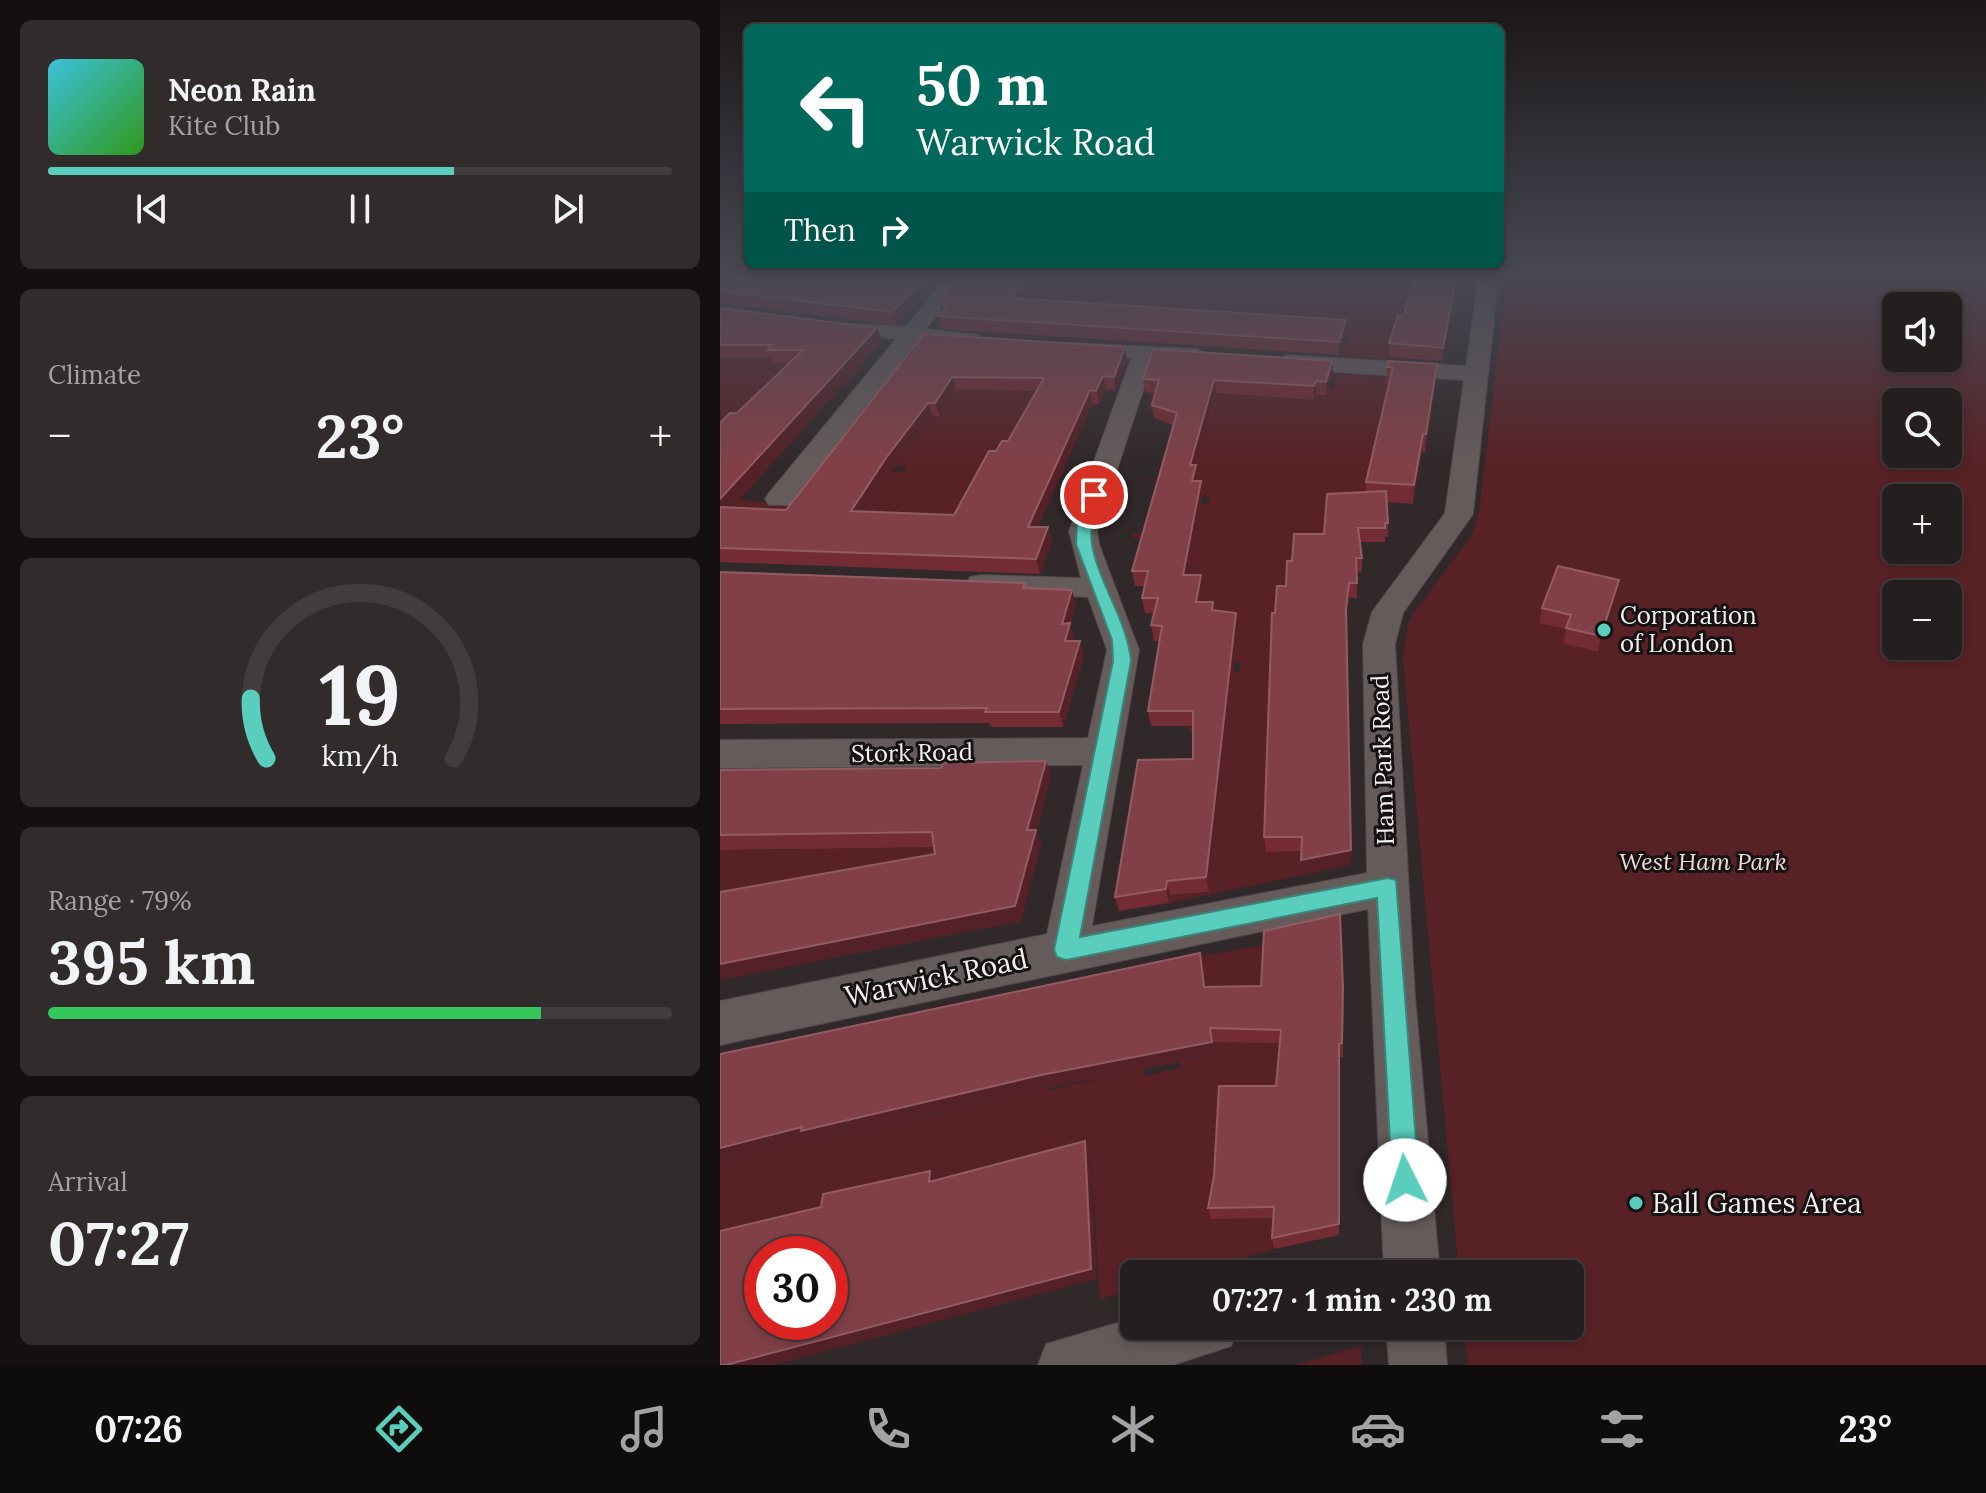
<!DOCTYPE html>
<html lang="en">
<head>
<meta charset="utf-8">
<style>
	:root { --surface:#251e1f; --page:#312b2c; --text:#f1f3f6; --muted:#a3a2a4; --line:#423c3d; --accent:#5acebd }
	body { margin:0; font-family:Lora,serif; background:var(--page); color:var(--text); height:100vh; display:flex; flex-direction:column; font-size:30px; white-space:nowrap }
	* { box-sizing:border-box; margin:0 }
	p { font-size:26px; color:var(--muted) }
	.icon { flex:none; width:44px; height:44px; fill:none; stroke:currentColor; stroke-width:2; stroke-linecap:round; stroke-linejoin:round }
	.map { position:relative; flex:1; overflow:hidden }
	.side { display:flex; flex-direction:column; gap:20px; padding:20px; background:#141011; width:720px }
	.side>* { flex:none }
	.guide { position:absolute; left:24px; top:24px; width:760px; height:244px; border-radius:12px; box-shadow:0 4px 12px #0003,0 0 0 2px var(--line); background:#00695c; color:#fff; overflow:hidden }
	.buttons { position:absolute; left:1162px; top:292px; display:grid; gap:16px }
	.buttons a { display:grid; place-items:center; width:80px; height:80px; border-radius:12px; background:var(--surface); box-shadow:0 4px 12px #0003,0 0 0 2px var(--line); font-size:40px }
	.speed { position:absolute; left:24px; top:1236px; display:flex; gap:16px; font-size:40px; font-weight:700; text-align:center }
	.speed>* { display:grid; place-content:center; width:104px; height:104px; border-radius:50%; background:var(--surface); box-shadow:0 4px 12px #0003,0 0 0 2px var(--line); line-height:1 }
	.speed .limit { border:12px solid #d22; background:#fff; color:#111 }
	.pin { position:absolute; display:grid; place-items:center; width:68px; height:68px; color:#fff; margin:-34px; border:4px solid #fff; border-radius:50%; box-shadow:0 2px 8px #0007 }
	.me { position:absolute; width:88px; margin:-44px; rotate:356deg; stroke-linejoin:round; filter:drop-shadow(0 0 6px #0008) }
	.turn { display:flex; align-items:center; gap:28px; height:168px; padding:0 40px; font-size:36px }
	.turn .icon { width:104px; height:104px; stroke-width:2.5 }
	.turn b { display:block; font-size:56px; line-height:68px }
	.then { display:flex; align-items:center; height:76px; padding:0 40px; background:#0003; gap:16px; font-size:30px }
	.big { font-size:60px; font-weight:700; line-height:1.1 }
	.side .widget { flex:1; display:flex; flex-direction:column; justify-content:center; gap:12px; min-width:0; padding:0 28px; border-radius:12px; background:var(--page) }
	.side .dial { align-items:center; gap:0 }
	.dial svg { height:208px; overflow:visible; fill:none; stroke:var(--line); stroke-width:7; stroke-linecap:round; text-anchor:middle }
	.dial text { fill:var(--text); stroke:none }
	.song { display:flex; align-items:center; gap:24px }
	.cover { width:96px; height:96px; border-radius:12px; background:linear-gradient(135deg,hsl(190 70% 55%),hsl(110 70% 35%)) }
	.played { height:8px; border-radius:4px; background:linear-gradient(90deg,var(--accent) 65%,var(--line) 65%) }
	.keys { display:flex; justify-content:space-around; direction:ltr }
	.heat { display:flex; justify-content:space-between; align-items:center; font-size:44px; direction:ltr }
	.charge { height:12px; border-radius:6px; background:linear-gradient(90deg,#34c759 79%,var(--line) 0) }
	.trip { position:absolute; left:400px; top:1260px; width:464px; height:80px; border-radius:12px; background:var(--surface); box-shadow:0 4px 12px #0003,0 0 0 2px var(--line); font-weight:700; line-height:80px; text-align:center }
	.tabs { display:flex; height:128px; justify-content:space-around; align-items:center; background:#0f0c0c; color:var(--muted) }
	.tabs .icon { width:56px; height:56px }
	.tabs .selected { color:var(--accent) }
	.tabs b { font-size:36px; color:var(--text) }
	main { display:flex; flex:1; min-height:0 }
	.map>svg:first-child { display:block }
</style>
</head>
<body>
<main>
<section class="side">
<div class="widget">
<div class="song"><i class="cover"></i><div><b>Neon Rain</b><p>Kite Club</p></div></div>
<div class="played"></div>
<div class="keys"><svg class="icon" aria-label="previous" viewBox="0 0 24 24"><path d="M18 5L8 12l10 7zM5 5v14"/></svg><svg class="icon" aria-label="pause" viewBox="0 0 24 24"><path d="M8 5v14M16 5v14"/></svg><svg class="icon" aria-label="next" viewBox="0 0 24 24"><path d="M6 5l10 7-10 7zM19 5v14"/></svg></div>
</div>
<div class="widget"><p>Climate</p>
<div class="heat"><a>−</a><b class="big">23°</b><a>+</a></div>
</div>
<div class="widget dial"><svg viewBox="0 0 100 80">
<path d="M14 69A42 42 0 1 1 86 69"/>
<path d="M14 69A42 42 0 0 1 8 46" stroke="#5acebd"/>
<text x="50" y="56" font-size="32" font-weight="700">19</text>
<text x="50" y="72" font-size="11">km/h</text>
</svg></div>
<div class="widget"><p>Range · 79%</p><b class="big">395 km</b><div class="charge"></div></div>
<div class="widget"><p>Arrival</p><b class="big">07:27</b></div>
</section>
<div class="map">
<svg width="1266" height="1365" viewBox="0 0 1266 1365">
	<rect width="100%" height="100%" fill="#312829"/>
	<!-- green -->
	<path fill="#582126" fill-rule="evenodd" d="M310,273H694L710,274L670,343L666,356L691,361L621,356L628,333L236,299Z
		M787,273H1266V1365H748L744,1326H850V1274H739L683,659L688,624L694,613L752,535L759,512ZM1176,306H1228V358H1176ZM1176,402H1228V454H1176ZM1176,498H1228V550H1176ZM1176,594H1228V646H1176Z
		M51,350L66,363L141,367L126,384H117L0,440V353L42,358Z
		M181,368L387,388L383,396L358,404H379L370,406L248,519L26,535L0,499L75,504L141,472H183L186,466L175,465L190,427H205L211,419L181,416H219L223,411Z
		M617,374L668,377L683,385L633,525L567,594L552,628L550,648H587L547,829L545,851H583L582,875L449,903L450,895L489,892L502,732H469L471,721L507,672L520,671L521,662H500C481,630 463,604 471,565H453L444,537L411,538L412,534C446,536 459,504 488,504L490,496L442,495L477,479H414L447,478L463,421L434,420L459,419L461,410H427L436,381L490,393L594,400L596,395H605L608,388H613Z
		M90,822L268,844L0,895V850H77Z
		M545,945L567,1043L558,1098L491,1219L555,1218L554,1249L467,1274H414V1289L380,1299L371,1153L0,1246V1121L70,1106L94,1143L142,1132L147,1089L174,1124L221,1114L223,1072L252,1106L296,1096L297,1056L326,1050L328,1090L374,1080L372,1040L423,1068L424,1076L460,1068L455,1021L468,1018L474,1060L495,1055L481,956Z
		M641,1346L642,1365H574Z"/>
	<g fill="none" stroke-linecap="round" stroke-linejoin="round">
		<defs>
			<path id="minor" d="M230,273H250L206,329L258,335L261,340L258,345L197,341L69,505H49L45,499L49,493L176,339L111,332L100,326L104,322L186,327Z
				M759,273H779L753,514L683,613L675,644L695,996L720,1274H664L648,909L0,1045V1001L327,934L363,765L0,768V740L368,738L387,650L368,597L261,593L250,591L246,584L250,577L261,575L361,578L349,531L411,358L358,355L347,348L350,343L477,349L488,356L477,363L433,360L377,531L379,544L419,650L372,926L647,873L643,644L652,612L725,513L744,380L566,369L555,362L566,355L746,366Z
				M414,1318V1326H520L511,1346L453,1365H318L326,1344Z
				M666,1326H724L727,1365H669Z"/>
		</defs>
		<!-- minor casing -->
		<use href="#minor" stroke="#4d4747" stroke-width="2"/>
		<!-- minor -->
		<use href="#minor" fill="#655b5b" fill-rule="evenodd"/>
	</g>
	<!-- wall -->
	<path fill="#732b34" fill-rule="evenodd" d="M0,273H226L176,325L0,303Z
		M694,273H738L722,361L669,357V343L684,315L696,273Z
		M990,273H1077L1076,278Z
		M303,299L626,320V333L619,355L222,329L219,316L222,312L219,301Z
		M0,308L157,328L162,341L12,508L66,510L204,334L407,360L396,390H386L379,404H372L318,527H328L332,542L320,574L0,562V423L17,413L70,363H53L51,358H0ZM236,390L317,391L288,441L276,451L234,515L146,512L172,472L213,416H220Z
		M717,364L716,381L705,452H702L693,504L667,502L668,523V537H665V542H640L642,558V572H637V598H629L626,622L631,864L582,875L581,851L546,852L544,837L555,613L566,586L572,561L604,534L646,492V482L669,384H666L667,367Z
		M613,374L606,395H596L594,400L496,393L476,465L477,481L482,496L468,575L483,590L481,602H493L494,610L518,628L489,892L450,895L449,903L399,911L395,897L473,759V726H431L428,711L440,641H434L431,625L434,613H425L422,598L425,586H415L412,571L453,425L434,418L432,405L435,393L425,392L423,379Z
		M0,572L307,588L356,605L350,625L354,638L353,641L364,656L343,727H271L269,723L0,724Z
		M899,580L878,652L843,643L846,629L819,623L822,608Z
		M326,761L331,776L316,831L321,844L301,921L0,980V892L215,854L214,847L0,850V770L221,768Z
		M483,968L485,987L623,1002V1057H619V1235L554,1249L552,1238L553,1218L491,1219L488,1208L556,1086L560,1043L493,1042L495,1055L327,1088L93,1143L90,1140Z"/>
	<!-- shaded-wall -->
	<path fill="#532127" d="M211,273H226L176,325L172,312Z
		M308,273H319L295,310L292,298Z
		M737,273H738L722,361L723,348Z
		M626,320V333L619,355V342Z
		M157,328L162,341L0,522V499Z
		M405,347L407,360L396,390L394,377Z
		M612,361L613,374L606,395V382Z
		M717,364L716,381L705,452L706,434Z
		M383,376L386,390L379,404L376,391Z
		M232,377L236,390L220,416L215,403Z
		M494,380L496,393L472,479L470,465Z
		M596,381V395L594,400V386Z
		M370,390L372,404L312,541L308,527Z
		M208,403L213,416L172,472L137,526L131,511L166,458Z
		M703,434L702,452L693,504L694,485Z
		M476,465L477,479L474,496L472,481Z
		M481,481L482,496L465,590L463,575Z
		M328,527L332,542L320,574L316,559Z
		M481,575L483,590L478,617L476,602Z
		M899,580L896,595L878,652L881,636Z
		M629,583V598L626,624V609Z
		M352,590L356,605L350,625L354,638L349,656L345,641L342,624Z
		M516,613L518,628L489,892L486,877Z
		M360,641L364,656L343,727L339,712Z
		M326,761L331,776L316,830L321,844L301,921L0,980V964L307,830Z
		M631,850V864L582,875L581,860Z
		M447,881L450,895L449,903L446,889Z
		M490,1028L495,1055L327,1088L93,1143L90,1140L0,1163V1148Z
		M365,1141L371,1153L377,1279L54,1365H6Z
		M210,1171L220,1183L209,1182Z"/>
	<!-- building -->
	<path fill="#814048" stroke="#935c63" stroke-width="2" fill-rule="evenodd" d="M0,273H211L172,312L0,291Z
		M241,273H308L292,298L626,320L619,342L219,316L226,307L219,301Z
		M696,273H737L723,348L669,343L678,315H684Z
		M0,308L157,328L0,499V423L10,413H17L83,350H48L52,345H0Z
		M204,334L405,347L394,377L383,376L376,391L370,390L308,527H328L316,559L0,548V507L66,510ZM232,377L324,378L288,441H282L276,451H269L234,515L131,511L166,458L208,403H215Z
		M433,349L612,361L606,382L596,381L594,386L494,380L470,465H476L472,481H481L463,575H481L476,602H493L492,610L516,613L486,877L447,881L446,889L395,897L418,760L473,759V711H428L442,626L431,625L438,598H422L428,571H412L457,413L432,405L439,380L423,379Z
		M668,361L717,364L706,434H703L694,485L646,482L673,367H667Z
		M666,491L668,523H665V528H638L642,558H636L637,583H629L626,609L631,850L581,860L582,837H544L552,613H555L557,586H566L567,561H572L574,534H604L607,494Z
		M838,566L899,580L881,636L846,628L851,615L822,608Z
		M0,572L305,583L303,588L352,590L342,624L350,623L345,641H360L339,712H265L267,708L0,709Z
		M326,761L307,830H316L295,906L0,964V892L215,854L212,832L0,835V770L221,768L223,763Z
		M620,914L623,988L622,1043L619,1044V1224L552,1238L554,1207L488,1208L494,1176L499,1086H556L561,1030L490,1028L492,1042L321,1075L81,1131L82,1127L0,1148V1054L480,953L484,987L541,986L544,931Z
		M365,1141L371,1269L6,1365H0V1231L101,1207L103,1194L210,1171L209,1182ZM42,1254H110V1322H42Z"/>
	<!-- sky -->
	<linearGradient id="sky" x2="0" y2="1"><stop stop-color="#1b1617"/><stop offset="0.59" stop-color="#484854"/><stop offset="1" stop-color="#484854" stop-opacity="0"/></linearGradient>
	<rect width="1266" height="464" fill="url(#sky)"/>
	<!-- route -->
	<path fill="#5acebd" stroke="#3a867b" stroke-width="2" d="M374,491L381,495C376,511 369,527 372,544C379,585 407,619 411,661L360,937L668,878L676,880L699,1180L695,1190L685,1194L676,1190L672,1180L657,898L346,960L337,957L334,950L393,661L392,640L356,544L357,522L367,495Z"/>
	<!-- markers -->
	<g fill="#5acebd" stroke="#161212" stroke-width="3">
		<circle cx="884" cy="630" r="8"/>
		<circle cx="916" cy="1203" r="8"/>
	</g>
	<g text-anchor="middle" stroke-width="6" stroke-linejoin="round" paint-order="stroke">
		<!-- poi labels -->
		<g font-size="24" fill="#f5f0f0" stroke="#161212" text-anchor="start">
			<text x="900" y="624">Corporation<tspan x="900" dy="28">of London</tspan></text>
		</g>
		<!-- street labels -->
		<g font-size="24" fill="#f5f0f0" stroke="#161212">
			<text transform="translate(192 753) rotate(-1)" y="8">Stork Road</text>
			<text transform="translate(663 760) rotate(-92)" y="8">Ham Park Road</text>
		</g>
		<!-- park labels -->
		<g font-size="24" font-style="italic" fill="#f1d8d9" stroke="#161212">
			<text x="983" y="870">West Ham Park</text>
		</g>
		<!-- near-street labels -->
		<g font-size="28" fill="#f5f0f0" stroke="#161212">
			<text transform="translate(216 977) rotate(-12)" y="10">Warwick Road</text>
		</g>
		<!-- near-poi labels -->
		<g font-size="28" fill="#f5f0f0" stroke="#161212" text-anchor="start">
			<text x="932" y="1213">Ball Games Area</text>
		</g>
	</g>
</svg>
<div class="buttons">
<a><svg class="icon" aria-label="sound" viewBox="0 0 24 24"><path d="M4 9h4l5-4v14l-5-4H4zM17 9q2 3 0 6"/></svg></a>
<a><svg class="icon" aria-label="search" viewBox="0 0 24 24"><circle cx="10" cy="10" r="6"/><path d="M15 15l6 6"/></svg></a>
<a>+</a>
<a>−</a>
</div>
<div class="speed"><div class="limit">30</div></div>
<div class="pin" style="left:374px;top:495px;background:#d93025"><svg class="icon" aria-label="arrive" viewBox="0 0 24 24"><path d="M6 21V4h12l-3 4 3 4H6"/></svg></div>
<svg class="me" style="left:685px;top:1180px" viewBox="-20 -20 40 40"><circle r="19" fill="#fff"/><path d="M0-13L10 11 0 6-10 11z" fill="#5acebd"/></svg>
<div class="trip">07:27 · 1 min · 230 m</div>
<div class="guide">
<div class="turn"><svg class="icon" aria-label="left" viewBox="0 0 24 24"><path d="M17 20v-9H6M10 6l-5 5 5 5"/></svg><div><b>50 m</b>Warwick Road</div></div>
<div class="then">Then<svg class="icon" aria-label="right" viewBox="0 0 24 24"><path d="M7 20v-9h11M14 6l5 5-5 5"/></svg></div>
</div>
</div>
</main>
<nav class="tabs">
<b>07:26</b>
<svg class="icon selected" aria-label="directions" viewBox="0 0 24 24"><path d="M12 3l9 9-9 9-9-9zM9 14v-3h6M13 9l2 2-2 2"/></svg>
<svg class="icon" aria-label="music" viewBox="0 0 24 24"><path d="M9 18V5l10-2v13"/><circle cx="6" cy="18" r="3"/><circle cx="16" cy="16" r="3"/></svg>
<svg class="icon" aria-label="phone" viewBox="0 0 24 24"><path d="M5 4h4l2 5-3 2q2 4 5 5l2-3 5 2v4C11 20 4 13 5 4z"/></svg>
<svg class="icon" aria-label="climate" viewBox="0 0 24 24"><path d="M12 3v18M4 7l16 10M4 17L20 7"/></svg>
<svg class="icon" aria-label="car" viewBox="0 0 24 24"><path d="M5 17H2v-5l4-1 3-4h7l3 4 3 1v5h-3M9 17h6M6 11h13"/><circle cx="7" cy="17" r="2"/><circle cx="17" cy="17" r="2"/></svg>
<svg class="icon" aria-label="filters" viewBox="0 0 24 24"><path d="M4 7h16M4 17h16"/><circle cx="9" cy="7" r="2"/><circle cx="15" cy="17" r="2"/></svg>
<b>23°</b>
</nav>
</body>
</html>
